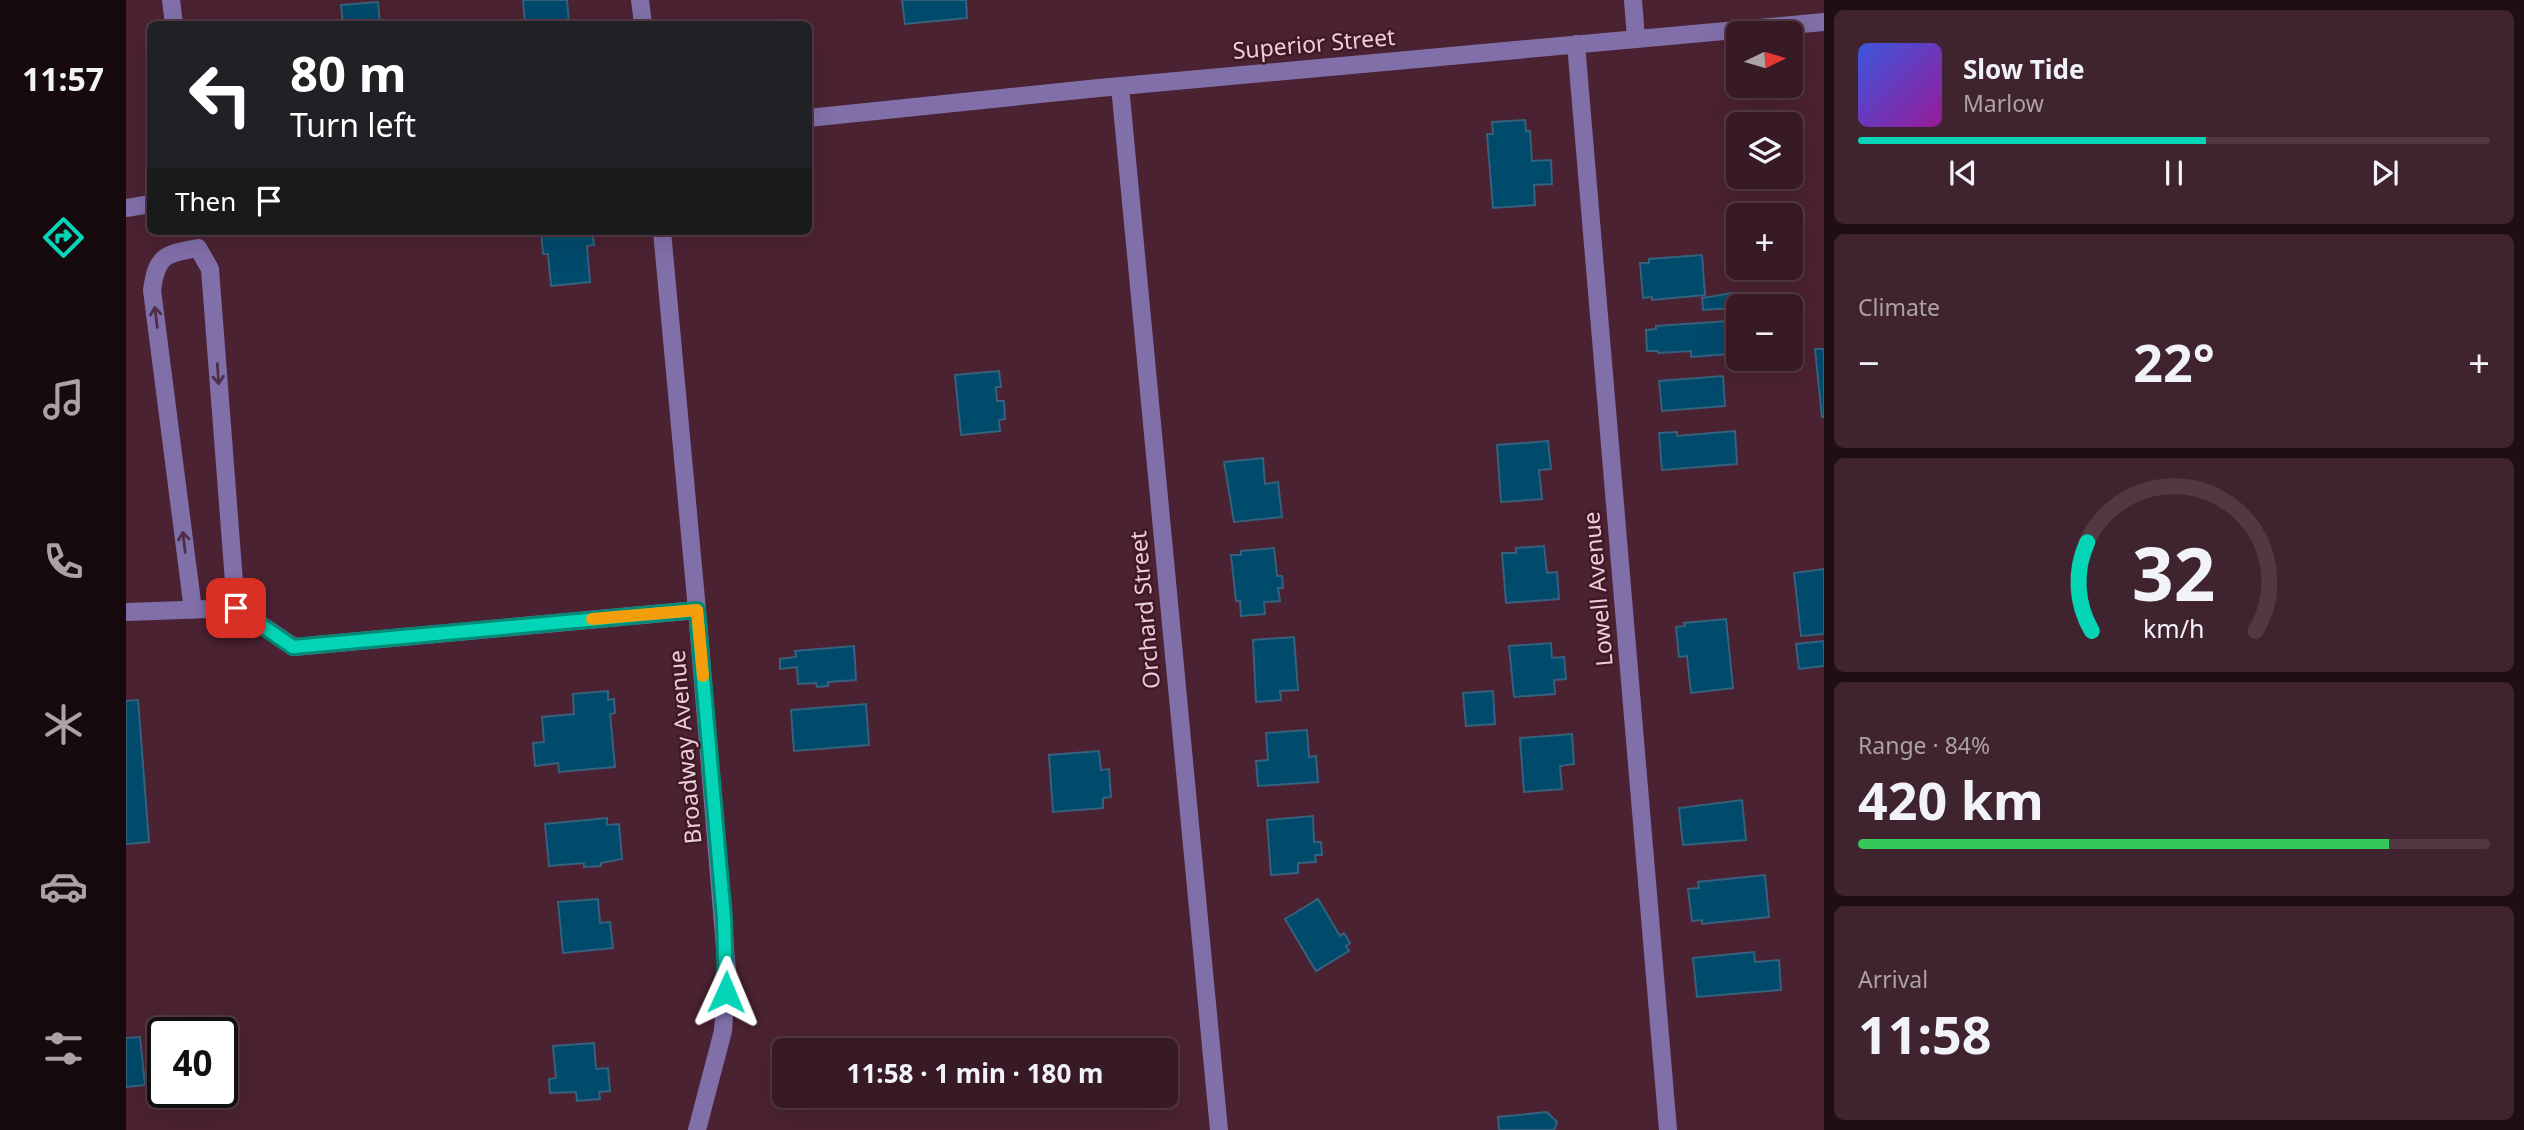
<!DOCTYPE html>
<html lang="en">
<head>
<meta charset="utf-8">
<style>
	:root { --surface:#381a26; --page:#3f232e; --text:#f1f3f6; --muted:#aba1a7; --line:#523843; --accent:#03d5b6 }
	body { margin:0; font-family:"Noto Sans",sans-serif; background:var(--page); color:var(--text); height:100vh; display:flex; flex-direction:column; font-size:26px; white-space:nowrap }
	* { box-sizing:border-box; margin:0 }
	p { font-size:23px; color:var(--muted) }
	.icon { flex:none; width:38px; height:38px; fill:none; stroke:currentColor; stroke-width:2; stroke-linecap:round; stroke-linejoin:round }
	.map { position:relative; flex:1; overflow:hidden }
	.panel { display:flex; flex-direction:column; gap:10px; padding:10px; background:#1f0e15; width:700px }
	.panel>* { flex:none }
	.hud { position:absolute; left:21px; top:21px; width:665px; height:214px; border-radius:10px; box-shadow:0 7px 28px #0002,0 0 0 2px var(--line); background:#202124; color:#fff; overflow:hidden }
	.needle { width:46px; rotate:85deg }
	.fabs { position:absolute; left:1600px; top:21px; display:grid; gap:14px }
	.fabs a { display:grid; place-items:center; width:77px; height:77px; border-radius:10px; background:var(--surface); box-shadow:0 7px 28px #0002,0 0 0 2px var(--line); font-size:35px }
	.speed { position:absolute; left:21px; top:1017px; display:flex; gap:14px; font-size:35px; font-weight:700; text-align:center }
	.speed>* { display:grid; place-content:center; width:91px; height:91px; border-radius:50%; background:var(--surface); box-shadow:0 7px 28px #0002,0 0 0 2px var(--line); line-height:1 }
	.speed .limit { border:4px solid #111; border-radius:10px; background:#fff; color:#111 }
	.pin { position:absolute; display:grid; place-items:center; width:60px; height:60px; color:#fff; margin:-30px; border-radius:14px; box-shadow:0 4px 10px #0006 }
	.me { position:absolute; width:77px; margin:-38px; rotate:1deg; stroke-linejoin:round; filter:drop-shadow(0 0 5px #0008) }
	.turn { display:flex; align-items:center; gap:24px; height:147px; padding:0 28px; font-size:32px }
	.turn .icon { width:91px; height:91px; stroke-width:2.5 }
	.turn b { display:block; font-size:49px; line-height:60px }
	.then { display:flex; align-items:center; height:66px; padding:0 28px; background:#0003; gap:14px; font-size:26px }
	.big { font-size:52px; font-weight:700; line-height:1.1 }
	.panel .card { flex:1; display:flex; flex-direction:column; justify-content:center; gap:10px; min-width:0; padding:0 24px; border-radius:10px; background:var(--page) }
	.panel .dial { align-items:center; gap:0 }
	.dial svg { height:182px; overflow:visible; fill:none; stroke:var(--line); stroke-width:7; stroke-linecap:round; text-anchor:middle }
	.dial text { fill:var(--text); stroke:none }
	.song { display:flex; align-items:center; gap:21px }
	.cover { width:84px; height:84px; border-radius:10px; background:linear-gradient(135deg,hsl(230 70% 55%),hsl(300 70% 35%)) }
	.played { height:7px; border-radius:4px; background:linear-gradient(90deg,var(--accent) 55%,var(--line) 55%) }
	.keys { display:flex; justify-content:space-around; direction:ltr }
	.heat { display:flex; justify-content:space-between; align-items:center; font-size:38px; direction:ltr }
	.charge { height:10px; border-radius:5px; background:linear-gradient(90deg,#34c759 84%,var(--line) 0) }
	.trip { position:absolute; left:646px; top:1038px; width:406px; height:70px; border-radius:10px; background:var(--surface); box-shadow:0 7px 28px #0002,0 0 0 2px var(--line); font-weight:700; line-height:70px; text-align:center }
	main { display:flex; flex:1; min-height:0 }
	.menu { display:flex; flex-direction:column; width:126px; justify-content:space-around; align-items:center; background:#160a0f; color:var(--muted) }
	.menu .icon { width:49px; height:49px }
	.menu .on { color:var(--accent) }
	.menu b { font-size:32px; color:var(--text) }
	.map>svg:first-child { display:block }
</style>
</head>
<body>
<main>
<nav class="menu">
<b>11:57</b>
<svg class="icon on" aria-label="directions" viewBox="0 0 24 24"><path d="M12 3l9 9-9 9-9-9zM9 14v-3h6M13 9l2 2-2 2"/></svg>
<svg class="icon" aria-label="music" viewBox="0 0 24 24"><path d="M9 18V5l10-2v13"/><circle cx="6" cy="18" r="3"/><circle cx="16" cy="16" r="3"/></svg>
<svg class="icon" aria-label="phone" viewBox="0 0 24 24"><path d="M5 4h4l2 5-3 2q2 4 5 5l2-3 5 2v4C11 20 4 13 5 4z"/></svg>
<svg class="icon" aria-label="climate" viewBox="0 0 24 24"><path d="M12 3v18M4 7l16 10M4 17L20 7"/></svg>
<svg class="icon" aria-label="car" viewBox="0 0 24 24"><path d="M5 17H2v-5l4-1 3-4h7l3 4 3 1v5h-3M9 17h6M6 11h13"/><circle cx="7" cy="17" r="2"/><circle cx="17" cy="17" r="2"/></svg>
<svg class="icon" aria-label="filters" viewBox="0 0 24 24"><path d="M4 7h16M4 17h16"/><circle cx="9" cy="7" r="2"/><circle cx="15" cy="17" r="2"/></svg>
</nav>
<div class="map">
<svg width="1698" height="1130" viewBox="0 0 1698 1130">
	<rect width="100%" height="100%" fill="#4b2232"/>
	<!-- building -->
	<path fill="#004a6c" stroke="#35617c" stroke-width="2" d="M397,0H441L443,23L454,22V24H399Z
		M776,0H840L841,18L779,24Z
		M252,2L254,24H217L215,5Z
		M1399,120L1400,131H1404L1406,161L1425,160L1426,184L1408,185L1409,205L1367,208L1361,134H1367L1366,122Z
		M415,231H466L468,245L461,246L464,282L425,286L422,254H417Z
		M1576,255L1579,295L1526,300V297L1517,298L1514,263H1523V259Z
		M1606,293L1607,308L1577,310L1576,298Z
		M1602,321L1604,354L1565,357V351L1532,353V351H1521L1520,330L1530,329V326Z
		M1689,349H1698V417H1696Z
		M873,371L875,387H870L871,401H878L879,419L873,420L874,431L835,435L829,375Z
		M1597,376L1599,406L1536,411L1533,381Z
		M1609,431L1611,464L1536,470L1533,433L1551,432V436Z
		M1422,441L1425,469L1413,470L1416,499L1375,502L1371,445Z
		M1137,458L1139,484L1152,482L1156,517L1108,522L1098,462Z
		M1418,546L1421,573L1431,572L1433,599L1380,603L1376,553H1390V548Z
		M1148,548L1151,576H1156L1157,588H1152L1154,601L1138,602L1139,614L1115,616L1114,601H1110L1105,555H1115V551Z
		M1698,569V634L1675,636L1668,573Z
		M1600,619L1607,688L1565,693L1561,656L1553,657L1550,627L1559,626L1558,623Z
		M1168,637L1172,690L1154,691L1155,700L1130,702L1127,640Z
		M1698,641V666L1673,669L1670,644Z
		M1425,643L1426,658L1438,657L1440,679L1428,680L1429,694L1388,697L1383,646Z
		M728,646L730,680L702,682V686L691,687L690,683L672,684L671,667L654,669V659L670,657L669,651Z
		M482,691V700L488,699L489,713L484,714L489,767L433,772L432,763L409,766L407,743L418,742L416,717L448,714L447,694Z
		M1367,691L1369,724L1340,726L1337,693Z
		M12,700L23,842L0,844V701Z
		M740,704L743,745L668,751L665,710Z
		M1181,730L1183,757L1190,756L1192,782L1132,786L1130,761L1142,760L1140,733Z
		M1446,734L1448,764L1434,766L1436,789L1398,792L1394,738Z
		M973,751L975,770L983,769L985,797L977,798V808L927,812L923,755Z
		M1616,800L1620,840L1557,845L1553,808Z
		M1187,816L1188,842H1195L1196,855H1189L1190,862L1172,863V873L1145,875L1141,820Z
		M481,818V825L493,824L496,859L475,863V866L458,867V863L423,866L419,824Z
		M1639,875L1643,917L1576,924V920L1566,921L1562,889L1573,888L1572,882Z
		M472,899L474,923L484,922L487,948L437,953L432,902Z
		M1192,899L1214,936L1218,933L1224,943L1220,946L1223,951L1190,971L1159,919Z
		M1628,952L1629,962L1653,960L1655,990L1571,997L1567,958Z
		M14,1037L19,1085L0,1087V1038Z
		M468,1043L470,1069L482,1068L484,1091L473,1092L474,1099L451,1101L450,1092L424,1093L423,1079L430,1078L427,1046Z
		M1421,1112L1431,1122L1428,1130H1373L1372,1117Z"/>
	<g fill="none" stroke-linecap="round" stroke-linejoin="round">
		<!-- minor -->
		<path stroke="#816faa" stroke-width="18" d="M45,0L48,24
			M514,0L517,24
			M1507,0L1510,38
			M1450,44L1542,1130
			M994,86L1093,1130
			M682,118L973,88L1698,22
			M0,208L24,204
			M536,231L571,610L601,972L597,1031L571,1130
			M67,610L26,290C31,255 39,254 72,248L84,269L110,608
			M2,612L110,608L168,647L571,610"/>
	</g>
	<!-- one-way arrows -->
	<defs><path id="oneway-shaft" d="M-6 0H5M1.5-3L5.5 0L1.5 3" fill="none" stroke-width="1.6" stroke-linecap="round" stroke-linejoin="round" transform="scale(1.75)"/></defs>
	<g stroke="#502e48">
		<use href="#oneway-shaft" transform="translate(30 317) rotate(-97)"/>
		<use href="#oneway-shaft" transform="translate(92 374) rotate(86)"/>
		<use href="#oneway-shaft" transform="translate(58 542) rotate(-97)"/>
	</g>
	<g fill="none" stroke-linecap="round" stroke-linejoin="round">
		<defs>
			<path id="route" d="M110,608L167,647L571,610L598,918L600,992"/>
		</defs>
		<!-- route casing -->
		<use href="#route" stroke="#028a76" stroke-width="18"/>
		<!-- route -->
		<use href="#route" stroke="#03d5b6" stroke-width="12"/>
		<!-- slow -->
		<path stroke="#f59e0b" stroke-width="12" d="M466,619L571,610L577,676"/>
	</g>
	<g text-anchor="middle" stroke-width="5" stroke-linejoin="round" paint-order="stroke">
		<!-- street labels -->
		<g font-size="23" fill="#ebcfd8" stroke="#401828">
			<text transform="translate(1188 44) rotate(-5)" y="8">Superior Street</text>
			<text transform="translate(1472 589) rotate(-95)" y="8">Lowell Avenue</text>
			<text transform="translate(1019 610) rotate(-95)" y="8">Orchard Street</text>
			<text transform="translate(559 747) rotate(-95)" y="8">Broadway Avenue</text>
		</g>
	</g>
</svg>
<div class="fabs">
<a><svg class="needle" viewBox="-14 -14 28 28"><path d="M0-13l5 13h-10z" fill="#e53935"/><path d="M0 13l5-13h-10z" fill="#aba1a7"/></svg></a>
<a><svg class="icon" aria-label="layers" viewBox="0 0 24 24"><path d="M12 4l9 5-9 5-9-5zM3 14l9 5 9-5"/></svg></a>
<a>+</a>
<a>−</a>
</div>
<div class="speed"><div class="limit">40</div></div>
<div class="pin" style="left:110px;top:608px;background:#d93025"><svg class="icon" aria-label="arrive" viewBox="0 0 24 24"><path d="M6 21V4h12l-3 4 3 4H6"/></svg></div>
<svg class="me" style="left:600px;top:992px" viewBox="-20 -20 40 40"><path d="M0-17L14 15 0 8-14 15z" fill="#03d5b6" stroke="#fff" stroke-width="4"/></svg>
<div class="trip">11:58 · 1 min · 180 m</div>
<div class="hud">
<div class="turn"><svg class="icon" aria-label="left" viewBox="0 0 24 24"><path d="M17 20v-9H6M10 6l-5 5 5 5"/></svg><div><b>80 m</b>Turn left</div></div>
<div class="then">Then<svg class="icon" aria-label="arrive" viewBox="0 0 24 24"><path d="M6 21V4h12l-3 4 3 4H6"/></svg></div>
</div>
</div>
<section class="panel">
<div class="card">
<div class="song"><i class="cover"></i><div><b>Slow Tide</b><p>Marlow</p></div></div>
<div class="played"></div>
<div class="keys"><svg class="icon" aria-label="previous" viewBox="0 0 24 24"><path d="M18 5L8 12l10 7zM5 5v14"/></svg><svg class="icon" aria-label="pause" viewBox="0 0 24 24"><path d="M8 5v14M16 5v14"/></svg><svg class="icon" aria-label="next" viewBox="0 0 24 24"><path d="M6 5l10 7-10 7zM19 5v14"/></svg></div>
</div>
<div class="card"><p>Climate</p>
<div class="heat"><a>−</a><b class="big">22°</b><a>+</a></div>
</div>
<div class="card dial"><svg viewBox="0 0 100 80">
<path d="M14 69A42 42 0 1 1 86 69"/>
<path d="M14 69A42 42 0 0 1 12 30" stroke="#03d5b6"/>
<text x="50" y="56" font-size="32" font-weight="700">32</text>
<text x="50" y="72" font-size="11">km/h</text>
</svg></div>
<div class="card"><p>Range · 84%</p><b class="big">420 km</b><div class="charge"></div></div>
<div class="card"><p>Arrival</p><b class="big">11:58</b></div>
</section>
</main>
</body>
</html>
